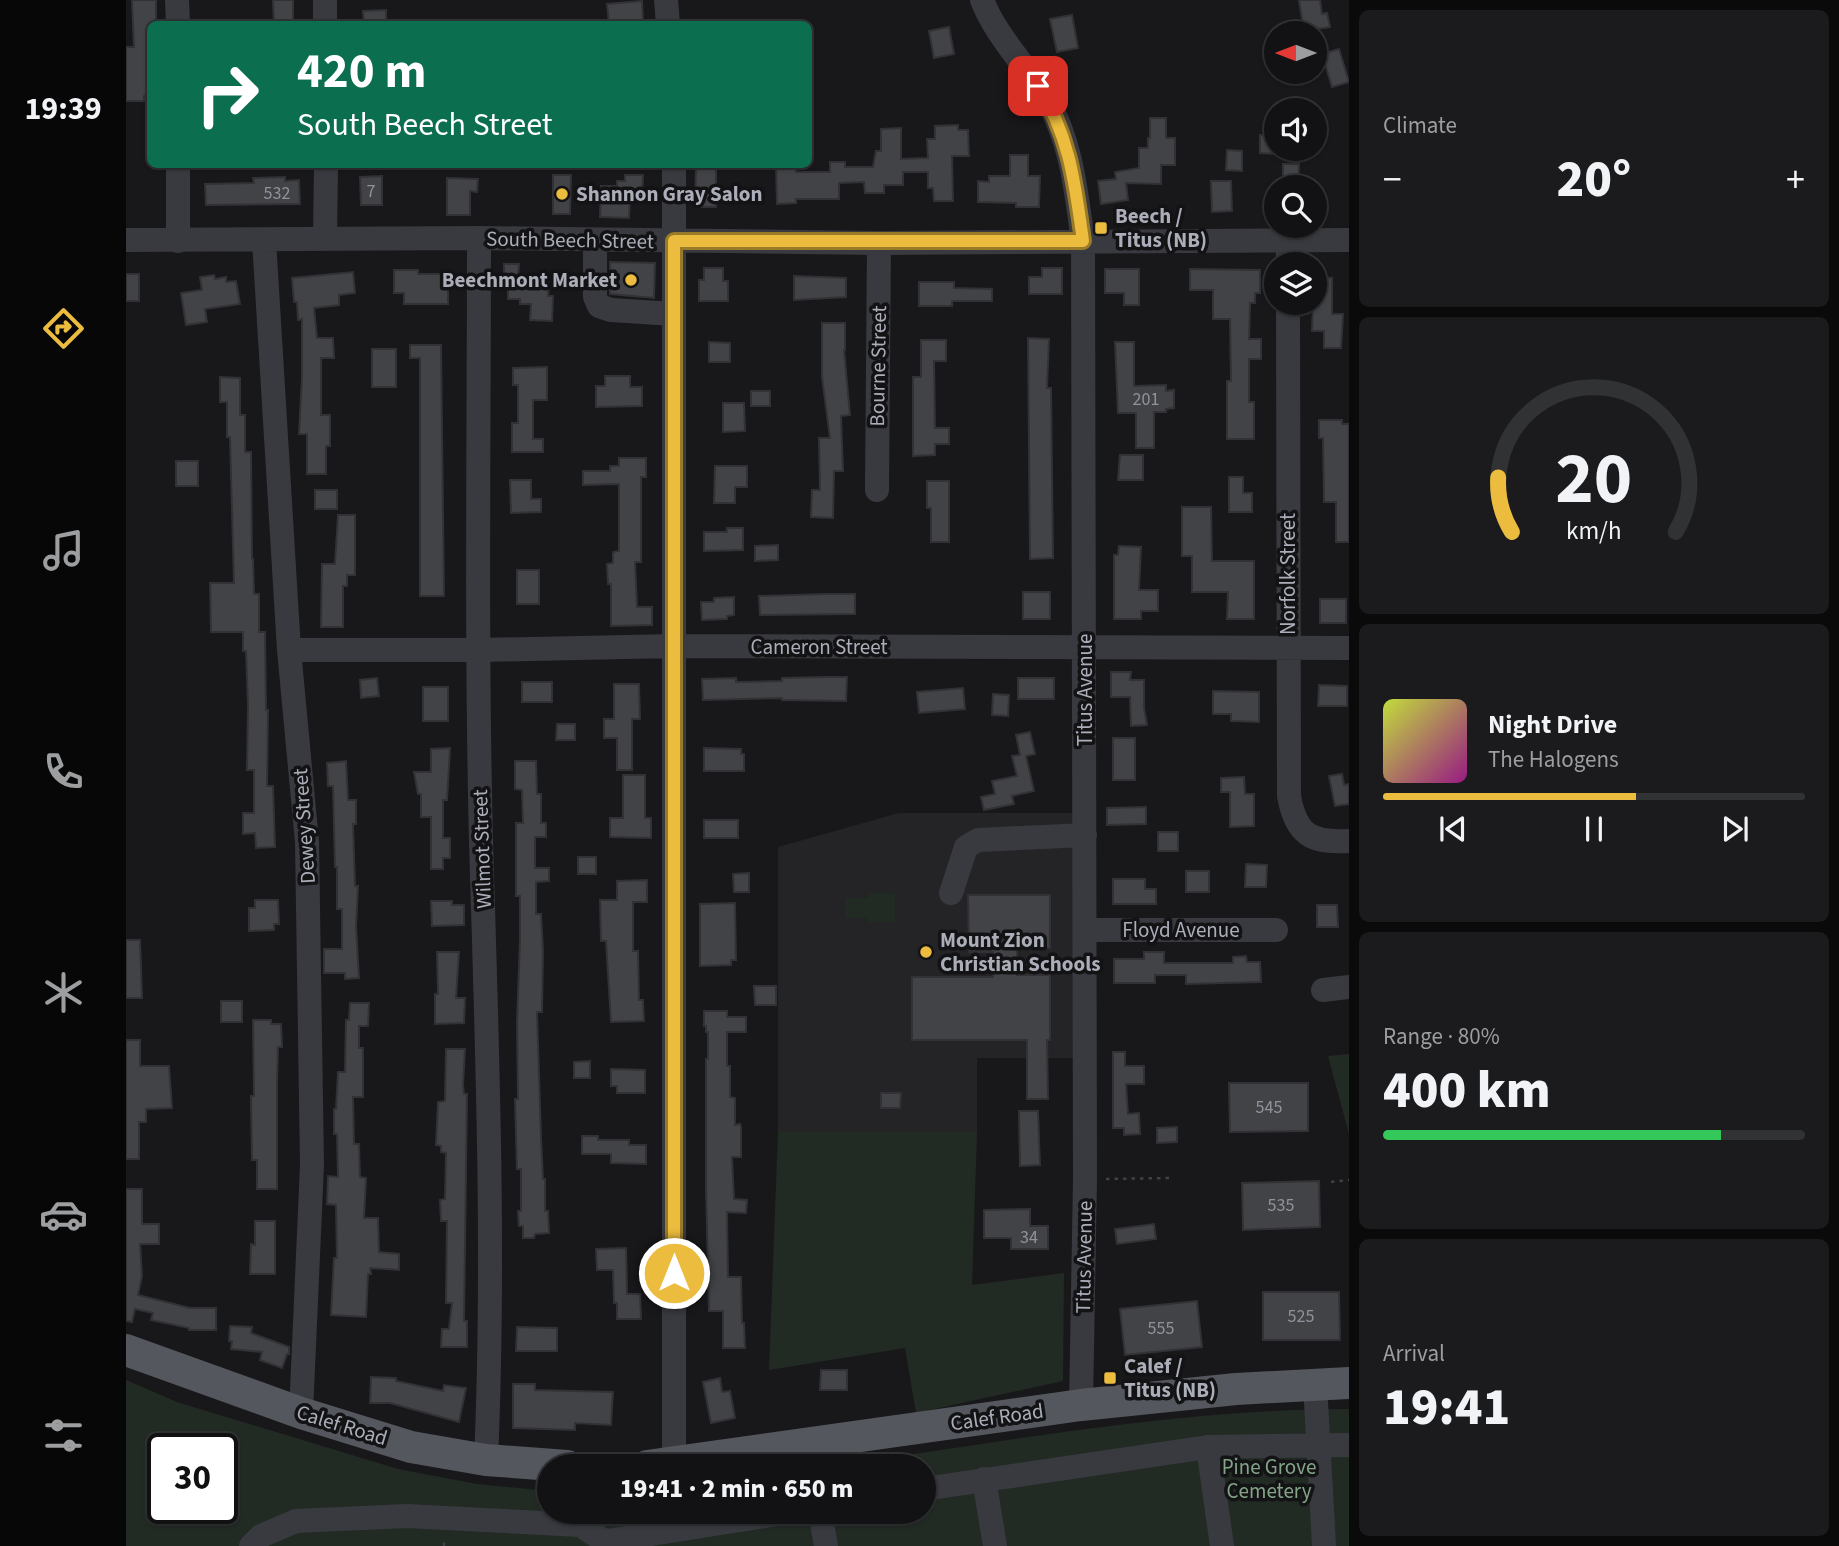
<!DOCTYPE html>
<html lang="en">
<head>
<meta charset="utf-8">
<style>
	:root { --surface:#121214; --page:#1b1b1d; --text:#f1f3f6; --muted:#9c9ea0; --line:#313234; --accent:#ecbc3e }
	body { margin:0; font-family:"Source Sans 3",sans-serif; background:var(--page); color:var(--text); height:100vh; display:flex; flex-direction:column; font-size:26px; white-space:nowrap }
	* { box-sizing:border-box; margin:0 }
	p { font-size:23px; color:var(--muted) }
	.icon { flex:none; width:38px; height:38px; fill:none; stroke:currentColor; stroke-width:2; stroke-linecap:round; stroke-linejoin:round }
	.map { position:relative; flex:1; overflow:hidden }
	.details { display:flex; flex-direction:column; gap:10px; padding:10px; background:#0a0a0b; width:490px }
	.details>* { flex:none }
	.hud { position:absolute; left:21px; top:21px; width:665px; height:147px; border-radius:10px; box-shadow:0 2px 5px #0004,0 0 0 2px var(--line); background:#0b6e4f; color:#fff; overflow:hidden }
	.needle { width:46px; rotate:270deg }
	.tools { position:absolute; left:1138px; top:21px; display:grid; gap:14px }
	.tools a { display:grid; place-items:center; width:63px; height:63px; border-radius:50%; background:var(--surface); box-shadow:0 2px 5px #0004,0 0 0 2px var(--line); font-size:35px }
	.speed { position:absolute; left:21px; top:1433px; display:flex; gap:14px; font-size:35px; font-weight:700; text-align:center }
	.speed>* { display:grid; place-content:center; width:91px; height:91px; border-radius:50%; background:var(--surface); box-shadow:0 2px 5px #0004,0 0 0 2px var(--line); line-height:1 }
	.speed .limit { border:4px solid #111; border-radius:10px; background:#fff; color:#111 }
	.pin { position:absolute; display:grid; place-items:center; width:60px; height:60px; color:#fff; margin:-30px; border-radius:14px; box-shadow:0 4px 10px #0006 }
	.me { position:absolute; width:77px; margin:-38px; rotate:0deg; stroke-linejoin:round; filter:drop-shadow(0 0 5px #0008) }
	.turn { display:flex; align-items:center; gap:24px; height:147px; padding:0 35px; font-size:32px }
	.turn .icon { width:91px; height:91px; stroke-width:2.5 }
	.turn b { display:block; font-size:49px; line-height:60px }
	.big { font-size:52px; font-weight:800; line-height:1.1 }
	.details .card { flex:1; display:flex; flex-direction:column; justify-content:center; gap:10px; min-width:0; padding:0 24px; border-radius:10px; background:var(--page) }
	.details .dial { align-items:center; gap:0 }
	.dial svg { height:182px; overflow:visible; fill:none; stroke:var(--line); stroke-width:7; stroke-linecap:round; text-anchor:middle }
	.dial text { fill:var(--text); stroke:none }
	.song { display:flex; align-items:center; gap:21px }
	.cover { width:84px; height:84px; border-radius:10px; background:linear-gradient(135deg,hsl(70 70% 55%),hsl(310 70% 35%)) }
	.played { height:7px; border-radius:4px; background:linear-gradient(90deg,var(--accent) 60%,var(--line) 60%) }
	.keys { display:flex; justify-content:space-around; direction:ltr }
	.heat { display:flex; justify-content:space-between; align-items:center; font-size:38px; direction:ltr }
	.charge { height:10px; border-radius:5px; background:linear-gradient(90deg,#34c759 80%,var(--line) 0) }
	.trip { position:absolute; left:411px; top:1454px; width:399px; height:70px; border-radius:35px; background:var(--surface); box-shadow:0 2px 5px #0004,0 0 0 2px var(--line); font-weight:800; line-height:70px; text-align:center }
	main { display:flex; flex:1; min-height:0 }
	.dock { display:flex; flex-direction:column; width:126px; justify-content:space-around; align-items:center; background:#070708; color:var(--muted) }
	.dock .icon { width:49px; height:49px }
	.dock .on { color:var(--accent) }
	.dock b { font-size:32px; color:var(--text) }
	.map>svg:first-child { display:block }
</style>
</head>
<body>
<main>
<nav class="dock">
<b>19:39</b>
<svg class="icon on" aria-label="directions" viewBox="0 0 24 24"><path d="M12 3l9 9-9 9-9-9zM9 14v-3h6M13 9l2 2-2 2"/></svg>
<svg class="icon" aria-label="music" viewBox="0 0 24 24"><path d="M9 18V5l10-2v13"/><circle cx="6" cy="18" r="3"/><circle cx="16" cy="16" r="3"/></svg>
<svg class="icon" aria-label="phone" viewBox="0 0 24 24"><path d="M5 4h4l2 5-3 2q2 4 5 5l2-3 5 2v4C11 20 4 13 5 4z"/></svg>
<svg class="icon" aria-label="climate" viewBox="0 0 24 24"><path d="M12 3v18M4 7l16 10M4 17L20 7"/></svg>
<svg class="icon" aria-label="car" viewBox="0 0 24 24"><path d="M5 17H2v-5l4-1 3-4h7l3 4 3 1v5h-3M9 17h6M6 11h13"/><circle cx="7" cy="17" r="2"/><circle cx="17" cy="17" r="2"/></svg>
<svg class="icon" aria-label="filters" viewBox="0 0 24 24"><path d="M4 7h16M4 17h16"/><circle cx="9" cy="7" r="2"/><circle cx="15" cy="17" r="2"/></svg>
</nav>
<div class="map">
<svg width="1223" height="1546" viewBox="0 0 1223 1546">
	<rect width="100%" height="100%" fill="#18181a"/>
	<!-- built -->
	<path fill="#242427" d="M773,813H947V1058H851V1132H652V847Z"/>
	<!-- green -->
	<path fill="#222a24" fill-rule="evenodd" d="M743,893H769V922H742V918H719V898H743Z
		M1223,1054V1134L1202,1056Z
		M652,1132H851L846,1285L938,1273L937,1381L790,1413L779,1348L643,1370Z
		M0,1380L51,1402L272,1469L351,1484L423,1491L424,1512H798V1466H707C878,1442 1050,1409 1223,1409V1546H0ZM37,1449H96V1508H37Z"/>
	<!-- building -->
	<path fill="#424347" stroke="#323236" stroke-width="2" d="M6,0H30V24H24V96H18V101H0V47H8Z
		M147,0H167V24H148Z
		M1173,0H1194L1196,14L1201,13L1204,27L1178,31Z
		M516,1L517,21L483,24L481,4Z
		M260,10V24H238L237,11Z
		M946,15L952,48L931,52L924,19Z
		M823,27L828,54L808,58L803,31Z
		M1213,49L1223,82L1206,87L1196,54Z
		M1024,118H1040V138H1049V165H1035V184L1000,183L1002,200L975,204L972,181L990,179L989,172L1013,168V148H1022V138H1024Z
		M832,125V130H842L843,156H826L827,201H808L807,188H802V172H777V185H758V193H739L738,182L713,183V199H670V203L651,204L650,165H670V172H704V162H719V167H747L750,151H755V129L775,128V159L802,158L801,139H809V126Z
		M1134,135H1150V154L1134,153Z
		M1101,150L1116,151V171L1100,170Z
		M884,155H902V176H914L913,207H890V203L852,202V181L863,182V176H884Z
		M570,164H590V207H569Z
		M1157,164H1173L1172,187H1157Z
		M427,175H445L444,214H427Z
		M499,175H517L516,197H504L503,218L474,217L475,186H491V181H499Z
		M256,176V205H235L234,177Z
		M159,177V181L173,180L174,204L80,205L79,184L128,183L127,178Z
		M321,178L352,179L351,192L344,191V215H321Z
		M1085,181H1105L1106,211L1086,212Z
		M484,262L529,263L528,298L484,294Z
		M378,264H393L392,279L423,280L422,296H427L426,321L404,320L405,304H394V299H382V288L378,287Z
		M578,268H597V281H602V301H573V280H578Z
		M916,268H936V294H903V277H916Z
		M979,269H1013V305H998V293H979Z
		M1064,269L1134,270V293H1129V303H1124L1123,339H1135V359H1123V402H1128V439H1101V381H1105L1104,319H1087V290H1064Z
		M268,270H292V274H322V304H278V293H268Z
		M227,272L229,293L213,295V305L188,308L191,338H207L208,358H195V415H204V446H200V474H181V434H173L176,377V319L172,320L171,302H168L166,278Z
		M0,274H13V301H0Z
		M88,275L89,279L100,277V282L110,281L114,304L79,309L81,322L60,325L55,293L76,290L74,277Z
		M668,276L720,278V297L668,300Z
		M1188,277L1206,278V314H1217L1215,348H1198V331H1186Z
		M793,282H828V288L866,289V301H826V306H793Z
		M696,323H719V350H718L724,415L715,416L717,471H708L707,518L685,517L686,490H694L693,438H704L696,377Z
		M902,338L923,339L921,388H925L927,558L904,559Z
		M795,340H820V361H808L809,428H823V444H809V455L787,456V377H795Z
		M583,342L604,343V362H583Z
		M989,342H1008V386L1040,385V391L1048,390V408L1040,409V412H1028V448H1010V413H992Z
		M284,345H315L318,596H294V358H284Z
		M246,349H270V387H246Z
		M421,367V400H407V439H417V452H386V423H392V385H387V368Z
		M479,376H504V387H516V406L470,407V386H479Z
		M94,377L114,378V415H119V452H125L126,559H127L128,594H133V632H139L140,710H142L141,786H147L149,847L130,848L129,833L117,834V813H128V770H121L122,705L120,651H117V632H85L84,583H108L104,437H101V402H94Z
		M625,391H644V406H625Z
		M597,403H618L619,431L597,432Z
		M1193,420H1216V424H1223V542H1210V502H1198L1197,438H1193Z
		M994,455H1017V480H992Z
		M493,458H520V477H515V562H509L511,607H526V625L485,626V584H482L481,564L487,563V552L493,551V484L457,485V471H484V466H493Z
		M50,461H72V486H50Z
		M589,466H621V487H609V503H588Z
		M1103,477H1117V493H1126V512H1103Z
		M384,480H405V499H415V512L385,513Z
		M801,481H823V542H805V508H801Z
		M189,490H211V509H189Z
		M1056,507H1085L1086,561H1128V619H1101L1102,592H1066V556H1056Z
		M212,515H229V575H221V586H217V627H195L196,564H209Z
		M601,528H617V550L578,551V532H601Z
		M652,545V560L629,561V546Z
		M993,546L1015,547L1013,590H1032V611H1015V619H988V555H992Z
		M391,570H413V604H391Z
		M897,592H924V619H897Z
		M701,594H729V614L634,615L633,596Z
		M608,597V615L601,616V619L576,620L575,602H588V598Z
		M1194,599H1220V623H1194Z
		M985,672H1005L1004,680H1018V708L1021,725L1005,726L1004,697H985Z
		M699,677H721L720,701L656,700V698L577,700L576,679L610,678V682L656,681V678Z
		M251,678L253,696L235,698L234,680Z
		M892,678H928V699H892Z
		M396,682H426V702H396Z
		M488,684H513L514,719H506V770H491V738H478V719H488Z
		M1193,685L1221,686V706H1192Z
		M297,687H322V721H297Z
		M837,688L839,709L793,713L791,692Z
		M1087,691L1133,692V722L1105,721V714H1087Z
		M867,694L883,695L882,716L866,715Z
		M431,724H449V740H430Z
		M904,732L909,754L900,756L908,791L886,796L888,804L858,810L855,797L869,794L866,781L891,776L886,756L894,755L890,735Z
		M987,738H1009V780H987Z
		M324,748L321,800H317V838H324V858H317V869H305V817H295V794H292L288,772H305V749Z
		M578,748L615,749V754H618V771H578Z
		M220,761L222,800H230V824H227L229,886H232L230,926L233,978L219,979V973H198V949H216V909H211V867H209L207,786H202L201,763Z
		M389,761H410L411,794H415V823H420V837H409V868H423V881L410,882V914H415L417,951L416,1012H411L415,1138L417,1179H419V1211H422L423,1233L409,1234L408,1238H397V1226H393L392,1211H395V1169H391L389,1099H392L391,1022L394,940V896H390V823H397L396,790L389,789Z
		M1216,774L1218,785L1223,784V804L1209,806L1203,776Z
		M497,775H519V818H525V838L484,837V818H497Z
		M1118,777L1119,794H1128V826L1104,827V792H1095V778Z
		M1020,807V824L981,825V808Z
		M578,820H612V838H578Z
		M1032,832H1052V851H1032Z
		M452,857H470V874H452Z
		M1120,864L1141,865L1140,887H1119Z
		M1060,871H1083V892H1060Z
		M623,873V892H608L607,874Z
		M987,879H1019V889H1030V904H987Z
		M521,880V902H507V951H512L513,1000H517L518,1021L485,1022L480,941H475L474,900H491V881Z
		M842,895H924V948H891V975H924V1040H921L922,1099H901V1040H786V977H867V952H843Z
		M129,900H152L153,924H148V930L123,931V908H129Z
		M305,901H326V905H338V925L306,926Z
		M609,903L610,960H605V965L574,966V904Z
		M1191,905H1211L1212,927H1191Z
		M0,940H14L16,998H0Z
		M311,952H333L330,998H339L338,1023L309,1024V994H312Z
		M1018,952H1038V963H1107V957L1120,956L1121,962H1134L1135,982L1060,984V975H1029V983H988V959H1018Z
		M628,986H650V1005H629Z
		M95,1001H116V1022H95Z
		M224,1003H243L242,1026H233V1048H237V1097H227L228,1144H233L234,1177L240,1178L238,1218H252L253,1252L273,1254V1270L244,1268L245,1274H242L240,1317L205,1315L208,1258H211L210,1205L201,1204L202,1176L212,1177L211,1134H208V1109H210L212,1072H219L220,1020H223Z
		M578,1011H601V1017H620V1032H601V1066H604V1097L609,1098V1125L614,1124L615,1127V1157H606L608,1199L621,1200L620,1213L601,1212L602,1277H615L616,1323H618L619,1348H597V1311H583L580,1188V1059H582V1032H580V1026H578Z
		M127,1020H145V1024H155L156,1047H152L151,1084V1189H131V1160H126L125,1096H128Z
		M0,1040H14V1066H43L46,1108L20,1109V1122H13V1159H0Z
		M320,1049H339L337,1085L338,1094H341L338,1321H341V1347H315L316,1329H323L326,1303H320L321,1221H315L314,1200L319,1199L320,1153L315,1152V1146L310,1145L312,1102L319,1101Z
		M987,1052H999V1066H1018V1084H1000L1002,1114L1013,1113L1014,1134L998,1135V1128H987Z
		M464,1061V1078H448V1062Z
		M485,1069L519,1070V1093H491V1086H485Z
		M1103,1083H1182V1131L1104,1132Z
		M755,1093H775L774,1108H755Z
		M893,1111H912L914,1165L894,1166Z
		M1051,1127V1142L1031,1143V1128Z
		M456,1136H472V1140H503V1145H520V1164L485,1163V1154H456Z
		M1193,1181L1194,1227L1117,1230L1116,1183Z
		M0,1189H16V1224H33V1244H14L16,1276L12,1295L64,1308H90V1330H63V1328L25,1320L27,1313L9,1309L6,1322L0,1321Z
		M904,1209V1226H922V1249H885V1238H858V1210Z
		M129,1221H149V1274H124L125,1244L129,1245Z
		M1028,1224L1030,1239L991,1244L989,1229Z
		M500,1248L501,1294H514L515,1319H491V1303H488L487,1270H471L470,1249Z
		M1137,1292H1213L1214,1340H1137Z
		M1071,1301L1076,1347L999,1355L994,1309Z
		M104,1326L126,1327L125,1333L163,1347V1354H161L156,1368L134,1360L136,1352L105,1349L106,1341H103Z
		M391,1327L431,1328V1351H390Z
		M695,1370H721V1390H694Z
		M245,1377L270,1378V1381L317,1391L318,1385L340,1388L333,1422L264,1403H244Z
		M594,1378L596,1392L604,1391L609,1418L585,1423L577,1382Z
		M387,1384H409V1390L487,1392L485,1425L449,1423V1430L387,1428Z"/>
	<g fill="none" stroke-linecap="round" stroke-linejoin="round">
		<!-- path -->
		<path stroke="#3f4146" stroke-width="2.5" stroke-dasharray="3.5 5" stroke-linecap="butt" d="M980,1179L1045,1178
			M1205,1182L1223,1180
			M318,1546V1538"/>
		<!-- minor -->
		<path stroke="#393a3f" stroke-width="24" d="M51,0L52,24
			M199,0V24
			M540,0L542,24
			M856,0C871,38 900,65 921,100C946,143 950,192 957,241L959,1179L955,1405
			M52,164V241
			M353,238C353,439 350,639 355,840C361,1047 369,1253 360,1460
			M199,239L200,164
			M0,240L353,238L753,243L1223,240
			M138,240L163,650L181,842L186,1165L175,1413
			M1162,240V264
			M469,241V297L473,306L485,310L548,314
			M1162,303L1163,796C1170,835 1185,843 1223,841
			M751,490L753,243
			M163,650H352L548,646L1223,648
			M825,893L840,847L852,840L959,835
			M959,930H1150
			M1197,990L1223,987
			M1189,1384L1198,1546
			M1082,1447L1096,1546
			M548,1464V164
			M858,1479L869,1546
			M798,1489L1082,1447L1223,1445
			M694,1512L700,1546
			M481,1541L663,1512
			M125,1546L135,1536L170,1521L281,1516L454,1525L486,1546"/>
		<!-- major -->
		<path stroke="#55575e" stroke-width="32" d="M0,1350L175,1413L285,1447L360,1460L441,1466
			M521,1466L955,1405L1110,1389L1223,1383"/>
	</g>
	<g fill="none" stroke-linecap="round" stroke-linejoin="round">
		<defs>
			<path id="route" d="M548,1273V241H957C949,184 944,136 912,86"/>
		</defs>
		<!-- route casing -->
		<use href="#route" stroke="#997a28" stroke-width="18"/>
		<!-- route -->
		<use href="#route" stroke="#ecbc3e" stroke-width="12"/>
	</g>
	<!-- markers -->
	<g fill="#ecbc3e" stroke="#131315" stroke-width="2.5">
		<circle cx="436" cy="194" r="7"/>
		<rect x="968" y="221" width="14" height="14" rx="3.5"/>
		<circle cx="505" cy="280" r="7"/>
		<circle cx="800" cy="952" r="7"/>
		<rect x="977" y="1371" width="14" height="14" rx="3.5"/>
	</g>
	<g text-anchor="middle" stroke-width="7" stroke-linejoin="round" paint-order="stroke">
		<!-- number labels -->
		<g font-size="18" fill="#91939c">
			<text x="245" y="197">7</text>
			<text x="151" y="199">532</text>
			<text x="1020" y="405">201</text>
			<text x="1143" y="1113">545</text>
			<text x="1155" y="1211">535</text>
			<text x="903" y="1243">34</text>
			<text x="1175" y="1322">525</text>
			<text x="1035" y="1334">555</text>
		</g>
		<!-- poi labels -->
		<g font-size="21" font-weight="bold" fill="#abaeb9" stroke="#131315" text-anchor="start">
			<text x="450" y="201">Shannon Gray Salon</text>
			<text x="989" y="223">Beech /<tspan x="989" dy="24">Titus (NB)</tspan></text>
			<text x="491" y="287" text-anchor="end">Beechmont Market</text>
			<text x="814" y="947">Mount Zion<tspan x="814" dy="24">Christian Schools</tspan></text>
			<text x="998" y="1373">Calef /<tspan x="998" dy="24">Titus (NB)</tspan></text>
		</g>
		<!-- street labels -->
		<g font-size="21" fill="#abaeb9" stroke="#131315">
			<text transform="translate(444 240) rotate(1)" y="7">South Beech Street</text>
			<text transform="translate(752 366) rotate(-89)" y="7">Bourne Street</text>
			<text transform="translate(1162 574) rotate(-90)" y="7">Norfolk Street</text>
			<text x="693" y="654">Cameron Street</text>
			<text transform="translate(959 690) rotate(-90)" y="7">Titus Avenue</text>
			<text transform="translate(178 826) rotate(-94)" y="7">Dewey Street</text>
			<text transform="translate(356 849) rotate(-92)" y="7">Wilmot Street</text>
			<text x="1055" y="937">Floyd Avenue</text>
			<text transform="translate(958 1257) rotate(-89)" y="7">Titus Avenue</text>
			<text transform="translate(871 1417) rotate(-8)" y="7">Calef Road</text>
			<text transform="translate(216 1425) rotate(17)" y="7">Calef Road</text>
		</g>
		<!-- park labels -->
		<g font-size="21" fill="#83a487" stroke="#131315">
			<text x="1143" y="1474">Pine Grove<tspan x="1143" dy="24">Cemetery</tspan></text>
		</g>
	</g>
</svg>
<div class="tools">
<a><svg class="needle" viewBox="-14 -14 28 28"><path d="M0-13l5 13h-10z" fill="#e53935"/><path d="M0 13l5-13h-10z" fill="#9c9ea0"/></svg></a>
<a><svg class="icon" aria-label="sound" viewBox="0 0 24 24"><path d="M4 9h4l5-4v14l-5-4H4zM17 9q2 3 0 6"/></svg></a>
<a><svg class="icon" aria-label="search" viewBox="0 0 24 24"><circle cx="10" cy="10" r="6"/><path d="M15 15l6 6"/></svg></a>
<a><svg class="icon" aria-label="layers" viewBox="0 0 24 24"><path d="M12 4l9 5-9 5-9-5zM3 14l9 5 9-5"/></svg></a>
</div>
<div class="speed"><div class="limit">30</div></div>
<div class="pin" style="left:912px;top:86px;background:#d93025"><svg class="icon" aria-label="arrive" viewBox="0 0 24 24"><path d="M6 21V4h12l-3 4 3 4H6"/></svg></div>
<svg class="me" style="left:548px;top:1273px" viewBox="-20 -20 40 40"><circle r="17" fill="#ecbc3e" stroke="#fff" stroke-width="3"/><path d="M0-11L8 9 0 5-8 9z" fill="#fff"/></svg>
<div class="trip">19:41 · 2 min · 650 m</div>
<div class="hud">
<div class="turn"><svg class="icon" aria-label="right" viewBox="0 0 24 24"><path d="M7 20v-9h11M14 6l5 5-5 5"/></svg><div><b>420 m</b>South Beech Street</div></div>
</div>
</div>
<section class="details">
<div class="card"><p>Climate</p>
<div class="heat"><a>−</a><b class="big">20°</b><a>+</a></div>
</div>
<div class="card dial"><svg viewBox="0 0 100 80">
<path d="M14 69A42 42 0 1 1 86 69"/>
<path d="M14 69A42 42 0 0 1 8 45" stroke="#ecbc3e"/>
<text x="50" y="56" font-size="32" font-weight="700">20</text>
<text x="50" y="72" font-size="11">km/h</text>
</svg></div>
<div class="card">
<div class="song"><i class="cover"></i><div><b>Night Drive</b><p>The Halogens</p></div></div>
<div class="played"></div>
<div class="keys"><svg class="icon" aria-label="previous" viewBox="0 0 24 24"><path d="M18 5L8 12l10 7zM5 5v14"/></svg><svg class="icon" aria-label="pause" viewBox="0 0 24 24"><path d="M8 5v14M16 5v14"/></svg><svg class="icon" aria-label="next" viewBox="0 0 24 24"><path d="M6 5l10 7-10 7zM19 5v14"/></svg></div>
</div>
<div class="card"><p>Range · 80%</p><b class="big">400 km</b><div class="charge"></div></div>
<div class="card"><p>Arrival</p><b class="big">19:41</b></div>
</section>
</main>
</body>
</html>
